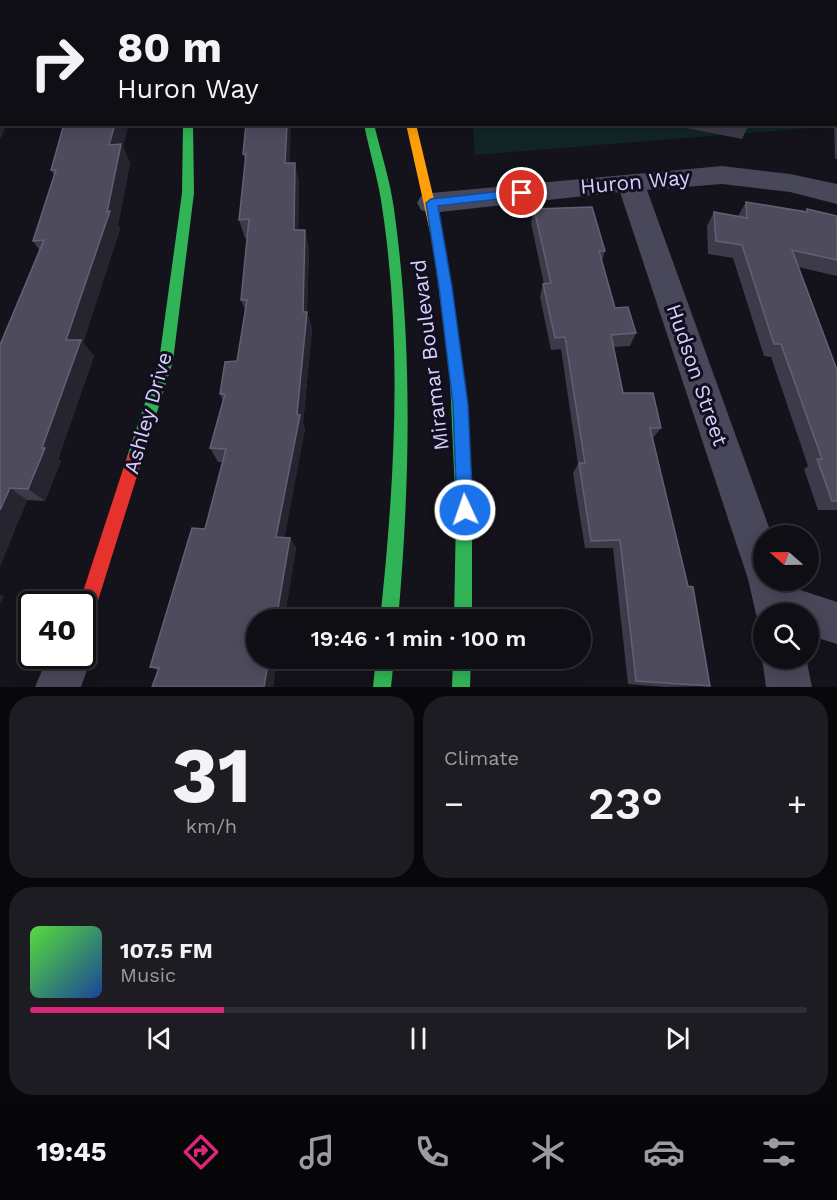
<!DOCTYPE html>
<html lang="en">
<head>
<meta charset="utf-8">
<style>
	:root { --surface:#0f0e14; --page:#1d1c22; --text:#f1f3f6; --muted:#9b9ca0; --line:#2f2e34; --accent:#db2777 }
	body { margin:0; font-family:"Work Sans",sans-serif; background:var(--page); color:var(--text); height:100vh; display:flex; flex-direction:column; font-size:22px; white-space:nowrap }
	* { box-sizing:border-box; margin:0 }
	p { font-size:20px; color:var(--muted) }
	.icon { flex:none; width:33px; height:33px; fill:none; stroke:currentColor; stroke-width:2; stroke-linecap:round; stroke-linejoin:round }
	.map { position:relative; height:687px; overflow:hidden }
	.side { display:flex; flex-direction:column; gap:9px; padding:9px; background:#08080b; flex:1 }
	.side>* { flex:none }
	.top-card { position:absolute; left:0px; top:0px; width:837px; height:126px; box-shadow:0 3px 15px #0003,0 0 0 2px var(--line); background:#0f0e14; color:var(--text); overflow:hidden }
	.needle { width:39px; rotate:290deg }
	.fabs { position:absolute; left:753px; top:525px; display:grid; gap:12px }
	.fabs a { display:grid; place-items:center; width:66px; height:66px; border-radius:50%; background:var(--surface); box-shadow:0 3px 15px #0003,0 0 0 2px var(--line); font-size:30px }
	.speed { position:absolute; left:18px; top:591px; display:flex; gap:12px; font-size:30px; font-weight:700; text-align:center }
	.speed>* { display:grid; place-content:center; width:78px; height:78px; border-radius:50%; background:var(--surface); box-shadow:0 3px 15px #0003,0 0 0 2px var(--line); line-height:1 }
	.speed .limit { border:3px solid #111; border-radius:9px; background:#fff; color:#111 }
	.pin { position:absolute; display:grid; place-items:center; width:51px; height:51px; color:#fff; margin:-26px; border:3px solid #fff; border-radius:50%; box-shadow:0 2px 6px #0007 }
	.me { position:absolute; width:66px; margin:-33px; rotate:357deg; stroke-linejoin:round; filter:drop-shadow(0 0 4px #0008) }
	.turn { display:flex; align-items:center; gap:21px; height:126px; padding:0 18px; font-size:27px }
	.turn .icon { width:78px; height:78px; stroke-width:2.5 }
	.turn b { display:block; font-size:42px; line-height:51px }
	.big { font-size:45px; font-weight:600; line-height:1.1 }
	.side .tile { flex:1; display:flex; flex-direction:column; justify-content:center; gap:9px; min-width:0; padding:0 21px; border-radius:24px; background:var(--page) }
	.side .dial { align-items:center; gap:0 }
	.dial b { font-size:78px; line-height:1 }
	.song { display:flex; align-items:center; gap:18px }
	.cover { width:72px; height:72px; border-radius:9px; background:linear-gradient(135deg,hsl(110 70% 55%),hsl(220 70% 35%)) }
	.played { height:6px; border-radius:3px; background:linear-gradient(90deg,var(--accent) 25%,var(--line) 25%) }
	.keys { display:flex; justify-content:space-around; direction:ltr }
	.heat { display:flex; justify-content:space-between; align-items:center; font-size:33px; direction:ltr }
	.side .tiles { flex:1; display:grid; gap:9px; grid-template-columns:1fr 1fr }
	.tile:last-child { grid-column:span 2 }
	.trip { position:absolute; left:246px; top:609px; width:345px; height:60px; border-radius:30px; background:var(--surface); box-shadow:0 3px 15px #0003,0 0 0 2px var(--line); font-weight:600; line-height:60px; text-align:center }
	.dock { display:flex; height:96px; justify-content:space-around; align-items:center; background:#060608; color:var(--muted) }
	.dock .icon { width:42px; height:42px }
	.dock .on { color:var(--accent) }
	.dock b { font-size:27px; color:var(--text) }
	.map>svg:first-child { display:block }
</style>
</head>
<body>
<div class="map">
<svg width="837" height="687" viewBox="0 0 837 687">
	<rect width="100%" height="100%" fill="#14121b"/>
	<!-- green -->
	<path fill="#122526" d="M464,0H837V126L475,155L473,125L836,124V2Z"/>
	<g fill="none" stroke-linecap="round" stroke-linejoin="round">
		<!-- street -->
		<path fill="#49485b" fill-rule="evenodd" d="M200,0H220L199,2Z
			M0,9H2V21H0Z
			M722,166L790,174L837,184V204L790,192L722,184L647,190L772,536H764V580H789L791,587L837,602V644L808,635V614H764L762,629L756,614L748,579L620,192L431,213L421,210L417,203L421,196L431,193Z
			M82,639L86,640L92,656L81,687H35L48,656H82Z
			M764,654V658H806L812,687H766L762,658Z"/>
		<!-- fast -->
		<path fill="#30b455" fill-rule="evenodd" d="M183,124H193L194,193L173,361L143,457L140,462L135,464L130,462L127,457L159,361L182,193Z
			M364,124H374C381,153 390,180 394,209C413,345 410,483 398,620H380C395,481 403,338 381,200C377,175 369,150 364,124Z
			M457,373L462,375L464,379L472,515V620H454L456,515L450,379L452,375Z
			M376,658H394L391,687H373Z
			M453,658H471L470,687H452Z"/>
		<!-- slow -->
		<path fill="#ff9f0a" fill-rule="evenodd" d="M391,0H399V2H391Z
			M406,124H416L446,250L464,379L462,383L457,385L452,383L450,379L434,250Z"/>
		<!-- jam -->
		<path fill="#e5322d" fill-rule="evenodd" d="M352,0H360V2H352Z
			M135,450L140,452L143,457L91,623L88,629L82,632V604H79L127,457L130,452Z"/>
	</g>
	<!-- wall -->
	<path fill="#3d3b4a" d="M837,120V159H835L834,124H836Z
		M246,124L290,163L299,181L298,230L309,247L307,312L312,329L303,423L305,429L284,537L290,538L296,548L284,620H256L277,658L273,687H152L158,670L150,667L205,529L223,462H218L210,448L223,401L220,394L237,361L245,310L241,300L248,238H245L239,220L246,162L243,154Z
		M686,124H749L742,139L687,128Z
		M123,147L130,163L118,225L120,229L83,343L94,356L58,459L61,461L45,501L27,500L0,566L3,338L40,251L33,241L54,175L51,170Z
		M746,202L806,211L807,209L837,216V276L798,267L837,370V510H818L804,469L808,466L771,357L764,356L733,258L708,254L707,226L714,212L738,216Z
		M534,209L605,251L602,261L615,308L636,333L630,346L614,347L623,393L661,428L653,438L710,686L665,687L628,684L613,548H585L573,473L578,464L561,349L551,350L540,297L543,284H544L531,223Z"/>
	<!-- shaded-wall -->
	<path fill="#26242f" d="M51,0H66V2H51Z
		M2,100V124H7L0,140V103Z
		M115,124H129L123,147L130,163L118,225L120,229L83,343L94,356L58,459L61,461L45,501L28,489L66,340L107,212L109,145Z
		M287,124H291L289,182L285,163Z
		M295,163L299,181L298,248L294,230Z
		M305,230L309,247L307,312L312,329L303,423L305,429L283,547L276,537L297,414L303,312Z
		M10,488L27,500L0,566V510Z
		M290,538L296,548L284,620H276Z
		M0,595L4,596L0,604Z
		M269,658H277L273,687H264Z"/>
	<!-- building -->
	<path fill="#4e4b5d" stroke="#636076" stroke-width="1.5" d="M19,0H51V2H19Z
		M246,0H293V2H245Z
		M2,33V100L0,103V36Z
		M64,124H115L109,145L121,144L107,212L110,211L66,340H81L42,448H45L28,489L10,488L0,510V345L44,240L33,241L56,170H51Z
		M246,124H287L285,163H295L294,230H305L303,312H307L297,414L300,415L276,537L290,538L276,620H256V658H269L264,687H152L159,668L150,667L192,528L205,529L226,449L210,448L225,394H220L225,362L237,361L247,300H241L249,219L239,220L246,154H243Z
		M746,202L807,212V209L837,216V260L792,250L837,370V501H832L817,459H822L781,344H774L742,245L716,241L714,212L747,218Z
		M592,207L605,251H599L615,308L628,307L636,333L611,335L623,393H653L661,428H650L688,586L693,587L710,686L636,681L620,540L591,541L579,463H585L565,337L555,338L543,284L551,283L534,209Z"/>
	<!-- route -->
	<path fill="#1a73e8" stroke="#114b97" stroke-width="1.5" d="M522,189L526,191V196L438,206L452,287L468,405L473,510L471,516L465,518L460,516L457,510L453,405L439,287L426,203L431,199Z"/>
	<g text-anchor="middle" stroke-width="6" stroke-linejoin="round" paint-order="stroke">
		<!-- street labels -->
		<g font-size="21" fill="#d6d0fb" stroke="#120e1f">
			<text transform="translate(635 182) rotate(-5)" y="7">Huron Way</text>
			<text transform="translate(430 355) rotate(-97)" y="7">Miramar Boulevard</text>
			<text transform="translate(697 375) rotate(71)" y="7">Hudson Street</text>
			<text transform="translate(148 413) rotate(-74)" y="7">Ashley Drive</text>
		</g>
	</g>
</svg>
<div class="fabs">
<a><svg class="needle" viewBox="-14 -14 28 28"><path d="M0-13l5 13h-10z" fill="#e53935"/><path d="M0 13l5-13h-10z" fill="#9b9ca0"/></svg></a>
<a><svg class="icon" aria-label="search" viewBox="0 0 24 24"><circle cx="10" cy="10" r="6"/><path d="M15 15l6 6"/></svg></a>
</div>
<div class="speed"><div class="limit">40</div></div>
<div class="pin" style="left:522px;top:193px;background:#d93025"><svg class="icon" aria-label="arrive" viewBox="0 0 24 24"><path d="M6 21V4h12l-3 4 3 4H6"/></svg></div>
<svg class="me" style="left:465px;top:510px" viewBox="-20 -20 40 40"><circle r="17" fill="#1a73e8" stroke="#fff" stroke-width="3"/><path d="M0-11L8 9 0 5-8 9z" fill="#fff"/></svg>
<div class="trip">19:46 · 1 min · 100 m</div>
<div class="top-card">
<div class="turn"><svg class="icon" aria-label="right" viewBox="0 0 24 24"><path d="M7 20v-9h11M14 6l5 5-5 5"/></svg><div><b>80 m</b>Huron Way</div></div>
</div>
</div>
<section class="side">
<div class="tiles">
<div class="tile dial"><b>31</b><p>km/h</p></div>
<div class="tile"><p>Climate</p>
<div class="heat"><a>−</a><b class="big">23°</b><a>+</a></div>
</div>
<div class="tile">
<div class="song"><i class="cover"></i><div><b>107.5 FM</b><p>Music</p></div></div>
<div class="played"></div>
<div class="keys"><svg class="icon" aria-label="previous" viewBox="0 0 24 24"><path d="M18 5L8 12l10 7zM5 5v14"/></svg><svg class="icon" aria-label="pause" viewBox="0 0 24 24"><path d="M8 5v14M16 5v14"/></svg><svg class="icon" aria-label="next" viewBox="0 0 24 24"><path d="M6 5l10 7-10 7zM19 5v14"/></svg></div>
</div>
</div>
</section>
<nav class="dock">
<b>19:45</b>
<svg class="icon on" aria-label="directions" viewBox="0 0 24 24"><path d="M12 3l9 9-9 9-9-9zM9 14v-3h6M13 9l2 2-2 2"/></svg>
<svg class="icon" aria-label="music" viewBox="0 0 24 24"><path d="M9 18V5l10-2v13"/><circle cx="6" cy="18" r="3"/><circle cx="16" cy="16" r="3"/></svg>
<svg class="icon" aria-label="phone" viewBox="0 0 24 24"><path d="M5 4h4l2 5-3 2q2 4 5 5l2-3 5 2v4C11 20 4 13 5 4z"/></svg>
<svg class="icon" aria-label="climate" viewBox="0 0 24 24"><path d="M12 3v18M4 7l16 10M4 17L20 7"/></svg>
<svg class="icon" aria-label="car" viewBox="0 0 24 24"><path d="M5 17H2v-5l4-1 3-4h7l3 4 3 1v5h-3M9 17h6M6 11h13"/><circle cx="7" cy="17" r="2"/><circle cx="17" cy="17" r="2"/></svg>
<svg class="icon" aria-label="filters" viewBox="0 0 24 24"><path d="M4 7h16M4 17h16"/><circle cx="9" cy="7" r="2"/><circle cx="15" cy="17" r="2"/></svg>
</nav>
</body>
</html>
